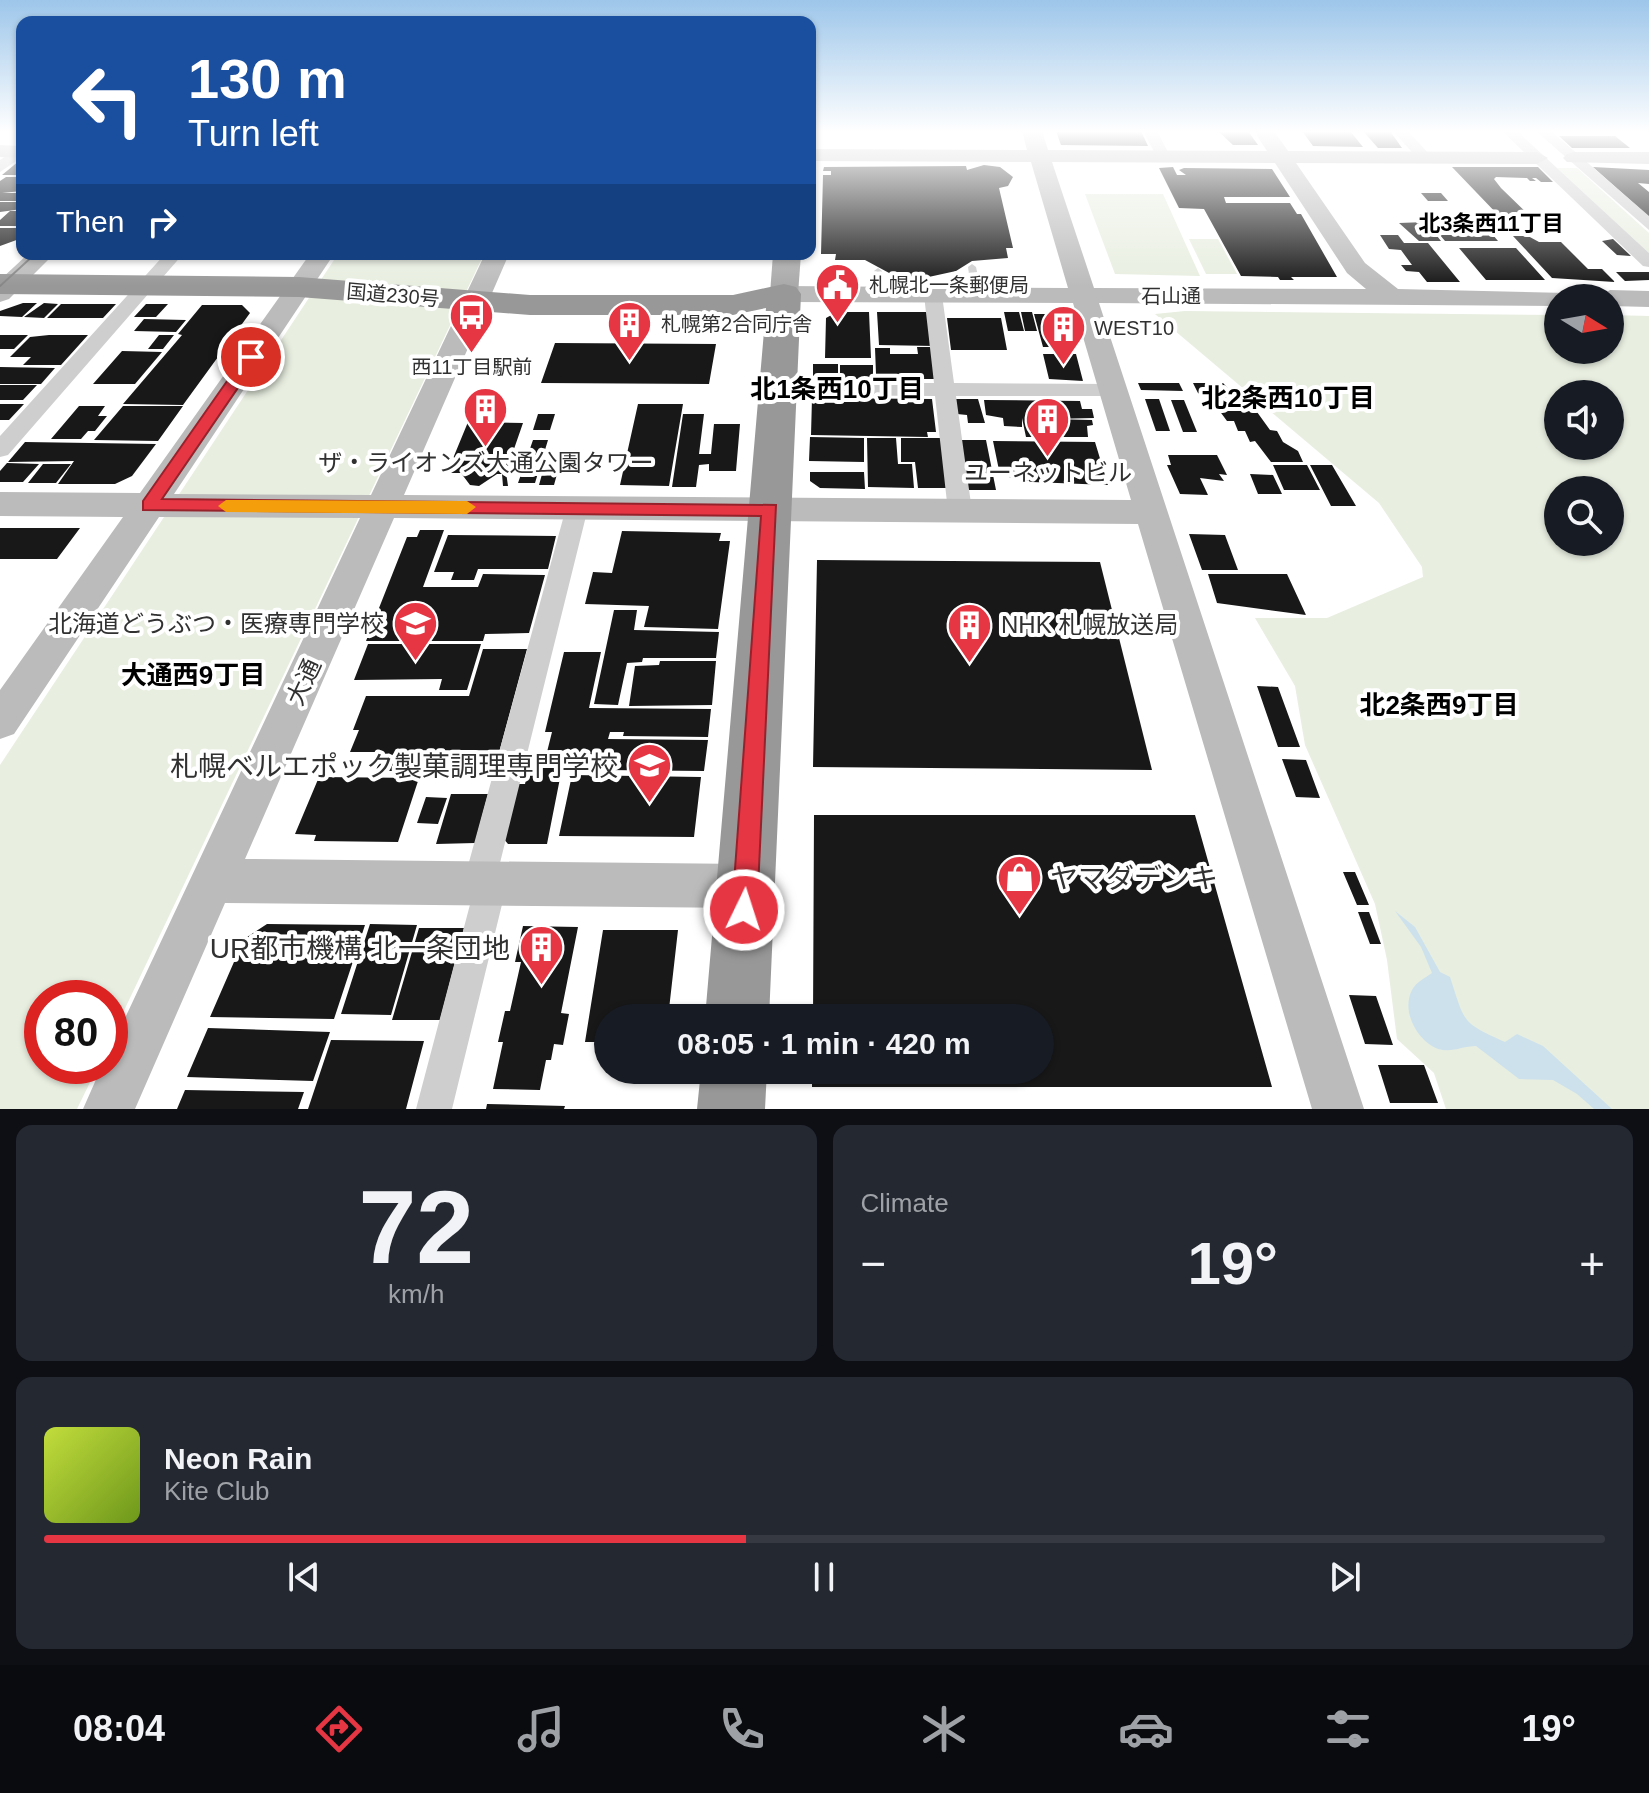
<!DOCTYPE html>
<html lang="en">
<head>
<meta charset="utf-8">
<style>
	:root { --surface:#171b24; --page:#242831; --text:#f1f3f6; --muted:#9ea1a6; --line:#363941; --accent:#e63644 }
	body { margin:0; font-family:Arial,"Noto Sans JP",sans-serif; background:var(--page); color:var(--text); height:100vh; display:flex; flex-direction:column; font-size:30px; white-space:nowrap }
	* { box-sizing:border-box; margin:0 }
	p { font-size:26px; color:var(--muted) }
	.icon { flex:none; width:44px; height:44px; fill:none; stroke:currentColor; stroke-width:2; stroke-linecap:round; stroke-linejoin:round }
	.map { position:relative; height:1109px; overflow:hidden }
	.sheet { display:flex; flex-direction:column; gap:16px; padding:16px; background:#0d0f14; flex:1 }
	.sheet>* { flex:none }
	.banner { position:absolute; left:16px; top:16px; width:800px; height:244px; border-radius:16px; box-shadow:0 2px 6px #0004; background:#1a4fa0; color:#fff; overflow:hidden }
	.needle { width:52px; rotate:101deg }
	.fabs { position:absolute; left:1544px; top:284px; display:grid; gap:16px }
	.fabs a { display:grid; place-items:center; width:80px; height:80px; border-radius:50%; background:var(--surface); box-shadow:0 2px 6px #0004; font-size:40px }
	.speed { position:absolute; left:24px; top:980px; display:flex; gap:16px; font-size:40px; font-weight:700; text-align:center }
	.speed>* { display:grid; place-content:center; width:104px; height:104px; border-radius:50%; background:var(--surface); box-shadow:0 2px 6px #0004; line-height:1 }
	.speed .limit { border:12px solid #d22; background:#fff; color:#111 }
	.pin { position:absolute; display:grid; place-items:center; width:68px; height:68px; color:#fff; margin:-34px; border:4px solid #fff; border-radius:50%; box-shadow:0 2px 8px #0007 }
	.me { position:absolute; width:88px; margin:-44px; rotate:4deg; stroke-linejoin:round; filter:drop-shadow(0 0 6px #0008) }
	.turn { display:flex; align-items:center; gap:28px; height:168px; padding:0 40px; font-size:36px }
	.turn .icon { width:104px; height:104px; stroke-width:2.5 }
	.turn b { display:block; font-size:56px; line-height:68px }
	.then { display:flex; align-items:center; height:76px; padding:0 40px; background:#0003; gap:16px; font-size:30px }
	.big { font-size:60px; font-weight:600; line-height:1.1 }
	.sheet .widget { flex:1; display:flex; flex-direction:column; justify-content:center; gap:12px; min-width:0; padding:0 28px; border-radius:16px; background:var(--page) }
	.sheet .dial { align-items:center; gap:0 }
	.dial b { font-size:104px; line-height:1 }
	.song { display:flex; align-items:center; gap:24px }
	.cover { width:96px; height:96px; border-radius:12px; background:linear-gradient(135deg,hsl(70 70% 55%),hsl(80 70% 35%)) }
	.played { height:8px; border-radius:4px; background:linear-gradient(90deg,var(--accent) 45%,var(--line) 45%) }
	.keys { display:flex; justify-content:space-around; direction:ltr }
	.heat { display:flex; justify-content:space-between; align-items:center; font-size:44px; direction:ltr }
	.sheet .tiles { flex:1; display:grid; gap:16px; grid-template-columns:1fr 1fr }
	.widget:last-child { grid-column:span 2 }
	.trip { position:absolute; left:594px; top:1004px; width:460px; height:80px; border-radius:40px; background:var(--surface); box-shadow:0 2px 6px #0004; font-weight:600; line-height:80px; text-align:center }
	.dock { display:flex; height:128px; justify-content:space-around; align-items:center; background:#090b0e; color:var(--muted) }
	.dock .icon { width:56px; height:56px }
	.dock .active { color:var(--accent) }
	.dock b { font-size:36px; color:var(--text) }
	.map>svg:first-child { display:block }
</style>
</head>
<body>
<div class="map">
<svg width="1649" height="1109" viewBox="0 0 1649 1109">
	<rect width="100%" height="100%" fill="#fff"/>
	<!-- green -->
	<path fill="#e8eee0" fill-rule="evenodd" d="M1557,168H1577L1649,233V253Z
		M1085,194H1163L1200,276L1115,274Z
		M1189,239H1218L1237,274H1206Z
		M338,254H484L110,1040V998H42V1066H98L77,1109H0V765Z
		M1185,311L1558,315V350H1610V315L1649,316V1109H1446L1434,1073L1397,1039L1387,960L1375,904L1305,745L1295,686L1255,618H1327L1423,577L1422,567L1379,503L1155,314ZM1558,394H1610V446H1558ZM1558,490H1610V542H1558Z"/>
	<!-- water -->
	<path fill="#cde1ed" d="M1395,911L1415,927L1440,972L1450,977C1465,1022 1460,1022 1505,1042L1517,1034L1543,1046L1612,1109H1594L1577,1094L1553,1080L1519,1079L1476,1046C1462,1046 1453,1053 1438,1049C1417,1041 1401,1011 1412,990C1416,982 1425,978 1432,973L1421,947Z"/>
	<!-- building -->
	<path fill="#181818" d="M1056,131H1141L1148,146L1061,145Z
		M1218,131H1248L1258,145H1233Z
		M1302,131H1350L1363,147L1313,146Z
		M1363,131H1390L1402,148H1378Z
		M1559,136H1615L1630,148H1572Z
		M19,161L22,175H2Z
		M984,165L1000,167L1013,177L1008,186L999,188L1013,248H1006L1008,258L972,261L956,271L924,278L891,274L865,260H835L836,254H821L823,175H831V171H823L824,167L966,166L967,170Z
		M1173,167L1177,175H1186L1179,170L1184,168L1272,169L1290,197H1224L1226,203H1290L1297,214H1301L1337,277H1291L1294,280H1280L1278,277L1241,276L1204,209L1179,208L1159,168Z
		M1452,167H1538L1553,182H1541L1536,178H1532L1536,181H1530L1527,178L1496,177L1494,179L1501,188L1531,217H1500Z
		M1593,167L1649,170V184L1638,183L1649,192V217Z
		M6,177H22V191L2,193H22L17,201H0V181Z
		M1421,193H1441L1448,201H1428Z
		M0,202H22V209L0,212Z
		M10,211H22V226H0V220Z
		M1429,221L1492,222L1497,228L1434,227Z
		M1426,222L1441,241H1419L1399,223Z
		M0,228H22V238L0,246Z
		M1380,235H1398L1404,243H1428L1460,282H1427L1419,272L1406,271L1401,265H1412L1401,250L1389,249Z
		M1440,235H1493L1498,241H1445Z
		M1513,236H1528L1539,242H1561L1588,269H1602L1615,282L1552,278Z
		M1613,239L1631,256L1617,255L1602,241Z
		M1459,248H1516L1545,280H1486Z
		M705,254H743L742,260H703Z
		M1616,272H1649V280L1625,281Z
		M23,303H37L22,317L0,316V311Z
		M44,303L58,304L44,318L24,317Z
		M61,304H116L103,318H47Z
		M146,304H168L156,317H134Z
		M202,305H242L250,313L183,405L123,404L182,335L178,334Z
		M837,312H869L871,358H825L826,318Z
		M877,312H931L934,346L879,345Z
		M1004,312H1019L1024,331H1008Z
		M1021,312H1032L1037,331H1025Z
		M1034,314H1057L1058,318H1065L1074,347H1043Z
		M947,318H1001L1007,350H951Z
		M144,319L186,320L176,332L134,331Z
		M0,335H28L14,349H0Z
		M49,335H88L61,365H23L31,357H10L30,337Z
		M159,335H174L163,349H148Z
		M555,343L716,344L709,384L541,383Z
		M917,347H932L936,379H888V374H876L875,348H890V354H918Z
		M122,351L162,352L135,384H93Z
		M1043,354H1076L1083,381L1049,379Z
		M813,364H838V380H813Z
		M840,365H873V379H840Z
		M0,367L55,368L41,384H0Z
		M1138,383H1179L1183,391L1141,390Z
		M1193,383H1223L1251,412H1257L1270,430L1277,431L1283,442L1298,451L1303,462H1271L1255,441L1250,442L1245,431H1238L1234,421H1227L1213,402L1198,393Z
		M0,385H37L23,400H0Z
		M812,398L932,399L936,432H927L928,437L811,435Z
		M955,399H978L985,423H968L967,415L957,414Z
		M1145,399H1159L1170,431H1156Z
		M984,400L1080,401L1082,409H1092L1094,418L1052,419L1092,420L1093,425L1087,426L1088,437H1026L1022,418V427L1004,426L1003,418L986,415Z
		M1171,400H1184L1197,432H1183Z
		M0,404H24L9,420H0Z
		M638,404H683L669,486L620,485Z
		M79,406H105L98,416H107L95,431H88L81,439H51Z
		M123,406H183L158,441L94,440Z
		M538,414H555L550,430H533Z
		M683,414H704L699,454H711L714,424H740L736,471H709V464L699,465L696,487H672Z
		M468,422L523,423L506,472L508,486H503L502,474H497L479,486L470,485L461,473H447Z
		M810,437L864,438V462L809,461Z
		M867,438H896L898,464H912L914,488L868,487Z
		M901,438H942L948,488H918L915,462H901Z
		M533,440H548L535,483H518Z
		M960,440H986L996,490H966Z
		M993,441L1095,442L1108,485L1032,482L1000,475Z
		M25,442L156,444L132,476L115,484H58L74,461L8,462Z
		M1168,455H1217L1227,475L1219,474L1224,481L1200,478L1208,495L1180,494L1167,465H1171Z
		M7,463L39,464L23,482H0V471Z
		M43,464H71L56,483H28Z
		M1273,465H1307L1320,490H1284Z
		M1310,465H1332L1356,506H1331Z
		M544,467H559L554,485H539Z
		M810,472H864L865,489L820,488L810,481Z
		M1250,474L1273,475L1282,494H1258Z
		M0,528H80L57,559H0Z
		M420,530H444L423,587H478L483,574L545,575L529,633L485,634L483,641H366L407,537H417Z
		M622,531L721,533L719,541H730L718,629L644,627L649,606L585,604L593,572L612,573Z
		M1189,534L1225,535L1238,570H1202Z
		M448,535L556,536L548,569H478L474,580H451L454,572H434Z
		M817,560L1100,562L1152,770L813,767Z
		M1208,574H1287L1306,615L1217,603Z
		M614,610H637L634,630L719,632L716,658H643L642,662L627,663L618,705L594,704Z
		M368,644H481L467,690H439L442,679L354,680Z
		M483,649H527L494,771H376L382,752H350L359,730H353L366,696H469Z
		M564,652H601L589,708L711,709L708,737L623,736L624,732H610L608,739L708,740L704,771L605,770L607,759L545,760L552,732H545Z
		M660,661H716L712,705L629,706L635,666L659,665Z
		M1257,686L1278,687L1300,747H1278Z
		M1282,759L1306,760L1320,798L1296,797Z
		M530,762L563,763L547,844H508L503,838L517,784H525Z
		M572,775L701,777L694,837L559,836Z
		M319,777L419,778L398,842L314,841L316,835L295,834Z
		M451,794H488L475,843L436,844Z
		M426,797L447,798L438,824L417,823Z
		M814,815H1195L1272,1087H812V1070H1040V1018H813Z
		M1343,872H1355L1369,905H1357Z
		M1358,912H1369L1381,944H1370Z
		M267,924L365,925L334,1019L210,1017L244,939Z
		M370,924L417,925L391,1015L341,1014Z
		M523,926L578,927L561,1013L569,1014L563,1045L554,1044L551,1060H546L540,1090L493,1089L503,1042H498L505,1011H510L521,962H515Z
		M419,928H464L440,1020H392Z
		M603,930H678L668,1018H608V1042H585Z
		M1349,995L1376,996L1393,1045L1365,1044Z
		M208,1028L330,1032L313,1081L187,1077Z
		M331,1040L424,1041L406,1109H308Z
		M1378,1065H1424L1438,1103H1390Z
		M185,1090L304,1092L298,1109H177Z
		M487,1104L565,1106L564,1109H486Z"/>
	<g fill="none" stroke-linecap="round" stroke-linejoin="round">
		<!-- lane -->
		<path fill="#cecece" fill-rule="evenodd" d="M972,264L976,267L982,295L977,298L972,295L968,267Z
			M878,268L882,271L881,295L876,298L871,295L874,271Z"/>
		<!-- street -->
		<path fill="#cecece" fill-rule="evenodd" d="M1143,131H1157L1170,156L1168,159H1158Z
			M1393,131H1408L1429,154V160H1419Z
			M1502,131H1517L1649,253V267L1643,266Z
			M1536,131H1551L1649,216V230Z
			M22,146V157L0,172V160Z
			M165,254H183L8,455L0,457V436Z
			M933,290L942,295L954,383L1113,384L1123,390L1113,396H956L972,511L960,519L948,511L935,396L778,395L768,389L778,383H934L924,295Z
			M577,500L588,508L498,871L507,884L452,1109H416L472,897L463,884L566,508Z"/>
		<!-- secondary -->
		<path fill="#bbb" fill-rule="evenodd" d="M1022,131H1042L1048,150L1267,151L1254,131H1274L1288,151L1537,152L1548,158L1537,164L1296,163L1365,263L1398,289L1567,293L1571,298H1558V306L1099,303L1364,1109H1312L1138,524L394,518L245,859L746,864L762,870L768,886L762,902L746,908L225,903L135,1109H83L102,1066H110V1050L360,518L159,517L14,734L0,739V690L123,517L0,516V492L140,493L310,254H334L174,494L371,495L485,254H509L404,495L1131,500L1073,303L784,302L771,294L784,286L1068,288L1031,162L810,161V149L1027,150ZM1052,162L1275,163L1347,273L1366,289L1094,288Z
			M0,145L22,146V158L0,157Z
			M1574,152H1649V164L1567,162L1563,158L1567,154Z
			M28,254H54L9,299L0,302V280Z
			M1610,290L1649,291V307L1610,306V298H1597Z"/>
		<!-- primary -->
		<path fill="#a9a9a9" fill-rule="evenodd" d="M773,254H801L798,294L794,300H774L770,294Z"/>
		<!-- highway -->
		<path fill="#989898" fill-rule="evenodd" d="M0,274L299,277L530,295H733L784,284L796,287L801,294L769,1018H705L766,308L733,315H530L299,297L0,294Z
			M701,1070H767L765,1109H697Z"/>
		<!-- tram -->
		<path stroke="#868686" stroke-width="2" d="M0,286L35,254"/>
	</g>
	<!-- sky -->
	<linearGradient id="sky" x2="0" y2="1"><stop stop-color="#9dc6ea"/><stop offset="0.46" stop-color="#fff"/><stop offset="1" stop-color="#fff" stop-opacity="0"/></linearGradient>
	<rect width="1649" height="286" fill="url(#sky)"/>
	<!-- route -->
	<path fill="#e63644" stroke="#96232c" stroke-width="2" d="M251,352L259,357L162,499L776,505L757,910L753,919L744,922L736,919L732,910L761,516L143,510V501L246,354Z"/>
	<!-- slow -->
	<path fill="#f59e0b" d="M226,500L467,501L476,507L467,514L226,512L218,506Z"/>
	<!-- icons -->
	<defs>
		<symbol id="civic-pin" viewBox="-11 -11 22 30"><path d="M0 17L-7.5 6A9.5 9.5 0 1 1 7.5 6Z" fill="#e63644" stroke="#fff"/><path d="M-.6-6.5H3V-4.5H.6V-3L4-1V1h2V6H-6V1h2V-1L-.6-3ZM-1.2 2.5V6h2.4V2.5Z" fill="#fff"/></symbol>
		<symbol id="bus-pin" viewBox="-11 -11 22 30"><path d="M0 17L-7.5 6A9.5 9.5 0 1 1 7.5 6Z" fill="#e63644" stroke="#fff"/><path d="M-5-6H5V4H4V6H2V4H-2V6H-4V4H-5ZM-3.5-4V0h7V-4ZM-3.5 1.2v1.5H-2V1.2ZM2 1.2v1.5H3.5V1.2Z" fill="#fff"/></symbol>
		<symbol id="building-pin" viewBox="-11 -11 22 30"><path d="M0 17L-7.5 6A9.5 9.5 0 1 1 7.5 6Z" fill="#e63644" stroke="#fff"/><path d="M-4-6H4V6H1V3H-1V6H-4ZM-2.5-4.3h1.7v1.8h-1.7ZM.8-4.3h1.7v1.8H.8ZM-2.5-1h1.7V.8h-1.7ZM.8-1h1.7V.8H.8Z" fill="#fff"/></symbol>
		<symbol id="university-pin" viewBox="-11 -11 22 30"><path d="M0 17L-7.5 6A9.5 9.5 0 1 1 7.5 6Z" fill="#e63644" stroke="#fff"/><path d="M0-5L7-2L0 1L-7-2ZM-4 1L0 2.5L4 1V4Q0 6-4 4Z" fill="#fff"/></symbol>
		<symbol id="shop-pin" viewBox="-11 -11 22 30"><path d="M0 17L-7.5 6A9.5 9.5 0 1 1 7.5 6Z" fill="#e63644" stroke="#fff"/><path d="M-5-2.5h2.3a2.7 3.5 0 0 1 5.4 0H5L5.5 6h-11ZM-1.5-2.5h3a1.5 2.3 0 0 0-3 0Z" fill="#fff"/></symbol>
	</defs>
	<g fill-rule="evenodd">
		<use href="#civic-pin" x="812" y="260" width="51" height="69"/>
		<use href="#bus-pin" x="446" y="290" width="51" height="69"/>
		<use href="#building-pin" x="604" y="298" width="51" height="69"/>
		<use href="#building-pin" x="1038" y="302" width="51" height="69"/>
		<use href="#building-pin" x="460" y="384" width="51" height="69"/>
		<use href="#building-pin" x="1022" y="394" width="51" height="69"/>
		<use href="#university-pin" x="390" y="598" width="51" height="69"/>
		<use href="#building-pin" x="944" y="600" width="51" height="69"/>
		<use href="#university-pin" x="624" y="740" width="51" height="69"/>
		<use href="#shop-pin" x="994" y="852" width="51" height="69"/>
		<use href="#building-pin" x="516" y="922" width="51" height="69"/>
	</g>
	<g text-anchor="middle" stroke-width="8" stroke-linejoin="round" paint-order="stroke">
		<!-- far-poi labels -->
		<g font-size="20" fill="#313131" stroke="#fff" text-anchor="start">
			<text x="869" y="292">札幌北一条郵便局</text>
			<text x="661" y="331">札幌第2合同庁舎</text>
			<text x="1094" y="335">WEST10</text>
			<text x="472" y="374" text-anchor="middle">西11丁目駅前</text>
		</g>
		<!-- far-street labels -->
		<g font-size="20" fill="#313131" stroke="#fff">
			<text transform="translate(393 295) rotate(5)" y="7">国道230号</text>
			<text x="1171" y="303">石山通</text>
		</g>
		<!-- far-neighbourhood labels -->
		<g font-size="22" font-weight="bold" fill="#000" stroke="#fff">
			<text x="1491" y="231">北3条西11丁目</text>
		</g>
		<!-- poi labels -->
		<g font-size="24" fill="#313131" stroke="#fff">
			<text x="486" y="471">ザ・ライオンズ大通公園タワー</text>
			<text x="1048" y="481">ユーネットビル</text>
			<text x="384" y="632" text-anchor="end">北海道どうぶつ・医療専門学校</text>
			<text x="1001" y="633" text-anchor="start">NHK 札幌放送局</text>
		</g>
		<!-- street labels -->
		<g font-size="24" fill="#313131" stroke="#fff">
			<text transform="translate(304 682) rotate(-65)" y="8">大通</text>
		</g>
		<!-- neighbourhood labels -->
		<g font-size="26" font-weight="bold" fill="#000" stroke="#fff">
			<text x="837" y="398">北1条西10丁目</text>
			<text x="1288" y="407">北2条西10丁目</text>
			<text x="193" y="684">大通西9丁目</text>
			<text x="1439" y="714">北2条西9丁目</text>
		</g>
		<!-- near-poi labels -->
		<g font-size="28" fill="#313131" stroke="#fff" text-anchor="end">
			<text x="618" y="776">札幌ベルエポック製菓調理専門学校</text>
			<text x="1050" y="888" text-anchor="start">ヤマダデンキ</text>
			<text x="510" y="958">UR都市機構 北一条団地</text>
		</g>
	</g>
</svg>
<div class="fabs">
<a><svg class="needle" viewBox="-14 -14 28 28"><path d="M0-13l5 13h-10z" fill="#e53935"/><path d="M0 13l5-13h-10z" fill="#9ea1a6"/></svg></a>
<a><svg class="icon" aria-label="sound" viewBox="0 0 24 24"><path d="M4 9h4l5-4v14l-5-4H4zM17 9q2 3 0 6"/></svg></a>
<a><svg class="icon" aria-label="search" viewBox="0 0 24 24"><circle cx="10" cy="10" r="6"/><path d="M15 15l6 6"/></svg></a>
</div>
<div class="speed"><div class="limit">80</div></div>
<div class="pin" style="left:251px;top:357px;background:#d93025"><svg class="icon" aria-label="arrive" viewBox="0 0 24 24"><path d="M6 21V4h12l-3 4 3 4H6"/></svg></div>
<svg class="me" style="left:744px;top:910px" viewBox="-20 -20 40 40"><circle r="17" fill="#e63644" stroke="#fff" stroke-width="3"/><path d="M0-11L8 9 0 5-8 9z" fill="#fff"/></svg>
<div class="trip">08:05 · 1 min · 420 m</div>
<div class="banner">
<div class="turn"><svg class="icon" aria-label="left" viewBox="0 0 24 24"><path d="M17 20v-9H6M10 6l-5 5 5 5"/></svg><div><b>130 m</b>Turn left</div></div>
<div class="then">Then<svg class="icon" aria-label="right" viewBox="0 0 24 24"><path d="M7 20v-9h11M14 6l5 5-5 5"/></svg></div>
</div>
</div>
<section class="sheet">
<div class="tiles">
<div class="widget dial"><b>72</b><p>km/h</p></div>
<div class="widget"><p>Climate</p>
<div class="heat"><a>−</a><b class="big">19°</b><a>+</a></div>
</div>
<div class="widget">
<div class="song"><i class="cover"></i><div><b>Neon Rain</b><p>Kite Club</p></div></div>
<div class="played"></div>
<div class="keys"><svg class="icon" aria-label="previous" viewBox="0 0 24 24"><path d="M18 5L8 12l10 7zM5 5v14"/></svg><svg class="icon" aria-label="pause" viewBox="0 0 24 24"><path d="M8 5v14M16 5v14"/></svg><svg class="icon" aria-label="next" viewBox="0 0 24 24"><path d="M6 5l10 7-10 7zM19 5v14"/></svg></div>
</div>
</div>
</section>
<nav class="dock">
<b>08:04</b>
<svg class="icon active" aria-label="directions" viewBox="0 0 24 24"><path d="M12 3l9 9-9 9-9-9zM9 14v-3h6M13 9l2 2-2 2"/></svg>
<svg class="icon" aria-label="music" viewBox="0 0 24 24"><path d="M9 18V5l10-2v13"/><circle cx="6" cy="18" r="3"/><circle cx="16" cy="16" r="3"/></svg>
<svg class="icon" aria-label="phone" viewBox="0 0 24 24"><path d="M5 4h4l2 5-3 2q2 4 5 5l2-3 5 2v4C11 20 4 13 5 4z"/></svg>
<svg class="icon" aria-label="climate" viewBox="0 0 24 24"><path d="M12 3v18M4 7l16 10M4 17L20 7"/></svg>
<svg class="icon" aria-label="car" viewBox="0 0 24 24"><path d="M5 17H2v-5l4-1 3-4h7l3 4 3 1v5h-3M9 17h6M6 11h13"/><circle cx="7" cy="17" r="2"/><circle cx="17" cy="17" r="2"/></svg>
<svg class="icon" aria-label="filters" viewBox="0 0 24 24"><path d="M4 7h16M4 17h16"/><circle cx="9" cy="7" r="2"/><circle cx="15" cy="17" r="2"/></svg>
<b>19°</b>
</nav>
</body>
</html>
